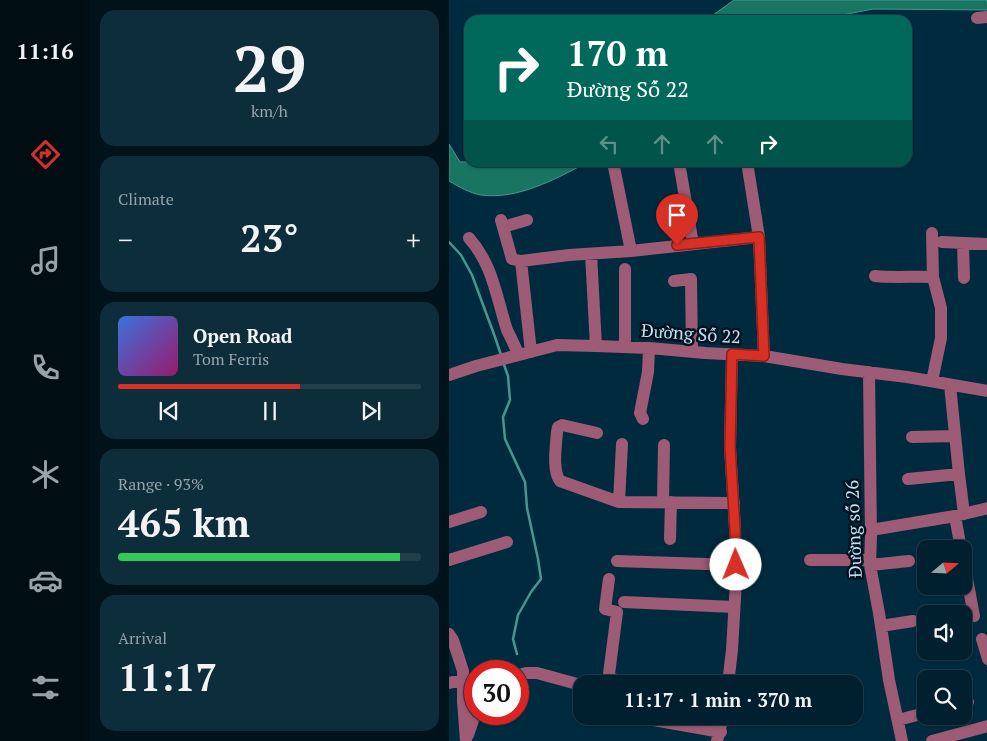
<!DOCTYPE html>
<html lang="en">
<head>
<meta charset="utf-8">
<style>
	:root { --surface:#00202f; --page:#0e2d3b; --text:#f1f3f6; --muted:#95a3aa; --line:#223e4b; --accent:#d93025 }
	body { margin:0; font-family:"PT Serif",serif; background:var(--page); color:var(--text); height:100vh; display:flex; flex-direction:column; font-size:19px; white-space:nowrap }
	* { box-sizing:border-box; margin:0 }
	p { font-size:16px; color:var(--muted) }
	.icon { flex:none; width:28px; height:28px; fill:none; stroke:currentColor; stroke-width:2; stroke-linecap:round; stroke-linejoin:round }
	.map { position:relative; flex:1; overflow:hidden }
	.details { display:flex; flex-direction:column; gap:10px; padding:10px; background:#00121a; width:359px }
	.details>* { flex:none }
	.guide { position:absolute; left:15px; top:15px; width:448px; height:152px; border-radius:15px; box-shadow:0 1px 4px #0004,0 0 0 1px var(--line); background:#00695c; color:#fff; overflow:hidden }
	.needle { width:32px; rotate:71deg }
	.buttons { position:absolute; left:468px; top:540px; display:grid; gap:10px }
	.buttons a { display:grid; place-items:center; width:55px; height:55px; border-radius:10px; background:var(--surface); box-shadow:0 1px 4px #0004,0 0 0 1px var(--line); font-size:25px }
	.speed { position:absolute; left:15px; top:660px; display:flex; gap:10px; font-size:25px; font-weight:700; text-align:center }
	.speed>* { display:grid; place-content:center; width:65px; height:65px; border-radius:50%; background:var(--surface); box-shadow:0 1px 4px #0004,0 0 0 1px var(--line); line-height:1 }
	.speed .limit { border:8px solid #d22; background:#fff; color:#111 }
	.pin { position:absolute; display:grid; place-items:center; width:42px; height:42px; color:#fff; margin:-51px -21px; border-radius:50% 50% 50% 0; rotate:-45deg; box-shadow:0 0 5px #0007 }
	.pin .icon { rotate:45deg }
	.me { position:absolute; width:55px; margin:-28px; rotate:359deg; stroke-linejoin:round; filter:drop-shadow(0 0 4px #0008) }
	.turn { display:flex; align-items:center; gap:18px; height:105px; padding:0 20px; font-size:22px }
	.turn .icon { width:65px; height:65px; stroke-width:2.5 }
	.turn b { display:block; font-size:35px; line-height:42px }
	.lanes { display:flex; align-items:center; height:48px; padding:0 20px; background:#0003; justify-content:center; gap:25px; direction:ltr }
	.lanes .off { opacity:.35 }
	.big { font-size:38px; font-weight:700; line-height:1.1 }
	.details .card { flex:1; display:flex; flex-direction:column; justify-content:center; gap:8px; min-width:0; padding:0 18px; border-radius:15px; background:var(--page) }
	.details .dial { align-items:center; gap:0 }
	.dial b { font-size:65px; line-height:1 }
	.song { display:flex; align-items:center; gap:15px }
	.cover { width:60px; height:60px; border-radius:8px; background:linear-gradient(135deg,hsl(220 70% 55%),hsl(320 70% 35%)) }
	.played { height:5px; border-radius:2px; background:linear-gradient(90deg,var(--accent) 60%,var(--line) 60%) }
	.keys { display:flex; justify-content:space-around; direction:ltr }
	.heat { display:flex; justify-content:space-between; align-items:center; font-size:28px; direction:ltr }
	.charge { height:8px; border-radius:4px; background:linear-gradient(90deg,#34c759 93%,var(--line) 0) }
	.trip { position:absolute; left:124px; top:675px; width:290px; height:50px; border-radius:15px; background:var(--surface); box-shadow:0 1px 4px #0004,0 0 0 1px var(--line); font-weight:700; line-height:50px; text-align:center }
	main { display:flex; flex:1; min-height:0 }
	.tab-bar { display:flex; flex-direction:column; width:90px; justify-content:space-around; align-items:center; background:#000d13; color:var(--muted) }
	.tab-bar .icon { width:35px; height:35px }
	.tab-bar .selected { color:var(--accent) }
	.tab-bar b { font-size:22px; color:var(--text) }
	.map>svg:first-child { display:block }
</style>
</head>
<body>
<main>
<nav class="tab-bar">
<b>11:16</b>
<svg class="icon selected" aria-label="directions" viewBox="0 0 24 24"><path d="M12 3l9 9-9 9-9-9zM9 14v-3h6M13 9l2 2-2 2"/></svg>
<svg class="icon" aria-label="music" viewBox="0 0 24 24"><path d="M9 18V5l10-2v13"/><circle cx="6" cy="18" r="3"/><circle cx="16" cy="16" r="3"/></svg>
<svg class="icon" aria-label="phone" viewBox="0 0 24 24"><path d="M5 4h4l2 5-3 2q2 4 5 5l2-3 5 2v4C11 20 4 13 5 4z"/></svg>
<svg class="icon" aria-label="climate" viewBox="0 0 24 24"><path d="M12 3v18M4 7l16 10M4 17L20 7"/></svg>
<svg class="icon" aria-label="car" viewBox="0 0 24 24"><path d="M5 17H2v-5l4-1 3-4h7l3 4 3 1v5h-3M9 17h6M6 11h13"/><circle cx="7" cy="17" r="2"/><circle cx="17" cy="17" r="2"/></svg>
<svg class="icon" aria-label="filters" viewBox="0 0 24 24"><path d="M4 7h16M4 17h16"/><circle cx="9" cy="7" r="2"/><circle cx="15" cy="17" r="2"/></svg>
</nav>
<section class="details">
<div class="card dial"><b>29</b><p>km/h</p></div>
<div class="card"><p>Climate</p>
<div class="heat"><a>−</a><b class="big">23°</b><a>+</a></div>
</div>
<div class="card">
<div class="song"><i class="cover"></i><div><b>Open Road</b><p>Tom Ferris</p></div></div>
<div class="played"></div>
<div class="keys"><svg class="icon" aria-label="previous" viewBox="0 0 24 24"><path d="M18 5L8 12l10 7zM5 5v14"/></svg><svg class="icon" aria-label="pause" viewBox="0 0 24 24"><path d="M8 5v14M16 5v14"/></svg><svg class="icon" aria-label="next" viewBox="0 0 24 24"><path d="M6 5l10 7-10 7zM19 5v14"/></svg></div>
</div>
<div class="card"><p>Range · 93%</p><b class="big">465 km</b><div class="charge"></div></div>
<div class="card"><p>Arrival</p><b class="big">11:17</b></div>
</section>
<div class="map">
<svg width="539" height="741" viewBox="0 0 539 741">
	<rect width="100%" height="100%" fill="#002b3f"/>
	<!-- water -->
	<path fill="#187562" stroke="#4a968f" d="M285,0H538L539,10L424,9L368,20H257Z
		M0,144L11,162L137,163C107,179 68,200 32,195C21,193 10,187 0,181Z"/>
	<g fill="none" stroke-linecap="round" stroke-linejoin="round">
		<!-- stream -->
		<path stroke="#4a968f" stroke-width="2.5" d="M0,242L12,255L23,275L46,337L52,355
			M54,362L59,376L61,400L54,417L56,439L76,482L78,508L89,559L92,579L82,592L69,615L64,639L68,654"/>
		<!-- minor -->
		<path stroke="#9e5b76" stroke-width="12" d="M528,18L539,17
			M230,162L244,244
			M298,162L310,237L315,356
			M165,167L182,251
			M52,220L63,259L72,261L120,255L182,251L310,237
			M54,227L78,220
			M20,238C44,265 47,296 58,330C62,338 66,346 69,354
			M493,242L539,244
			M514,243L515,278
			M142,254L147,346
			M72,261L82,352
			M426,276C446,278 465,276 484,277
			M225,281L242,279L243,352
			M176,347V269
			M420,372L422,536L421,565L430,613L440,680L453,741
			M0,375L27,366L108,345L147,346L200,348L256,353L315,356L393,369L458,377L539,391
			M483,381L492,338V308L484,277L483,233
			M501,385L510,474L515,514
			M194,419L191,413L199,372L200,348
			M148,433L113,425L109,427L108,432C107,446 103,470 111,481L170,502L285,503
			M463,437L506,436
			M459,479L510,474
			M170,502L173,444
			M214,502L215,445
			M506,516L512,549
			M0,522L32,512
			M422,530L506,516L539,508
			M221,539L222,502
			M514,557L525,616
			M0,560L58,542
			M361,560H421
			M168,561L287,565
			M421,565L460,561
			M160,579L156,609L168,612L160,674L161,678L180,684
			M175,602L285,607
			M432,626L464,621
			M0,634L4,640L14,671V701L17,741
			M533,639L539,659
			M69,675L77,673H88L132,685
			M0,683L14,680
			M279,684L283,650L287,581L286,529L281,447L283,355
			M514,703L519,702
			M199,719L272,732
			M449,720L476,713
			M19,735L26,714
			M268,741L274,716
			M483,741L539,726"/>
	</g>
	<g fill="none" stroke-linecap="round" stroke-linejoin="round">
		<defs>
			<path id="route" d="M228,245L310,237L315,356L283,354L281,447L286,529L287,565"/>
		</defs>
		<!-- route casing -->
		<use href="#route" stroke="#8d1f18" stroke-width="12"/>
		<!-- route -->
		<use href="#route" stroke="#d93025" stroke-width="9"/>
	</g>
	<g text-anchor="middle" stroke-width="5" stroke-linejoin="round" paint-order="stroke">
		<!-- street labels -->
		<g font-size="18" fill="#bfe2f8" stroke="#00121e">
			<text transform="translate(242 334) rotate(4)" y="6">Đường Số 22</text>
			<text transform="translate(405 529) rotate(-92)" y="6">Đường số 26</text>
		</g>
	</g>
</svg>
<div class="buttons">
<a><svg class="needle" viewBox="-14 -14 28 28"><path d="M0-13l5 13h-10z" fill="#e53935"/><path d="M0 13l5-13h-10z" fill="#95a3aa"/></svg></a>
<a><svg class="icon" aria-label="sound" viewBox="0 0 24 24"><path d="M4 9h4l5-4v14l-5-4H4zM17 9q2 3 0 6"/></svg></a>
<a><svg class="icon" aria-label="search" viewBox="0 0 24 24"><circle cx="10" cy="10" r="6"/><path d="M15 15l6 6"/></svg></a>
</div>
<div class="speed"><div class="limit">30</div></div>
<div class="pin" style="left:228px;top:245px;background:#d93025"><svg class="icon" aria-label="arrive" viewBox="0 0 24 24"><path d="M6 21V4h12l-3 4 3 4H6"/></svg></div>
<svg class="me" style="left:287px;top:565px" viewBox="-20 -20 40 40"><circle r="19" fill="#fff"/><path d="M0-13L10 11 0 6-10 11z" fill="#d93025"/></svg>
<div class="trip">11:17 · 1 min · 370 m</div>
<div class="guide">
<div class="turn"><svg class="icon" aria-label="right" viewBox="0 0 24 24"><path d="M7 20v-9h11M14 6l5 5-5 5"/></svg><div><b>170 m</b>Đường Số 22</div></div>
<div class="lanes"><svg class="icon off" aria-label="left" viewBox="0 0 24 24"><path d="M17 20v-9H6M10 6l-5 5 5 5"/></svg><svg class="icon off" aria-label="ahead" viewBox="0 0 24 24"><path d="M12 20V5M6 11l6-6 6 6"/></svg><svg class="icon off" aria-label="ahead" viewBox="0 0 24 24"><path d="M12 20V5M6 11l6-6 6 6"/></svg><svg class="icon" aria-label="right" viewBox="0 0 24 24"><path d="M7 20v-9h11M14 6l5 5-5 5"/></svg></div>
</div>
</div>
</main>
</body>
</html>
